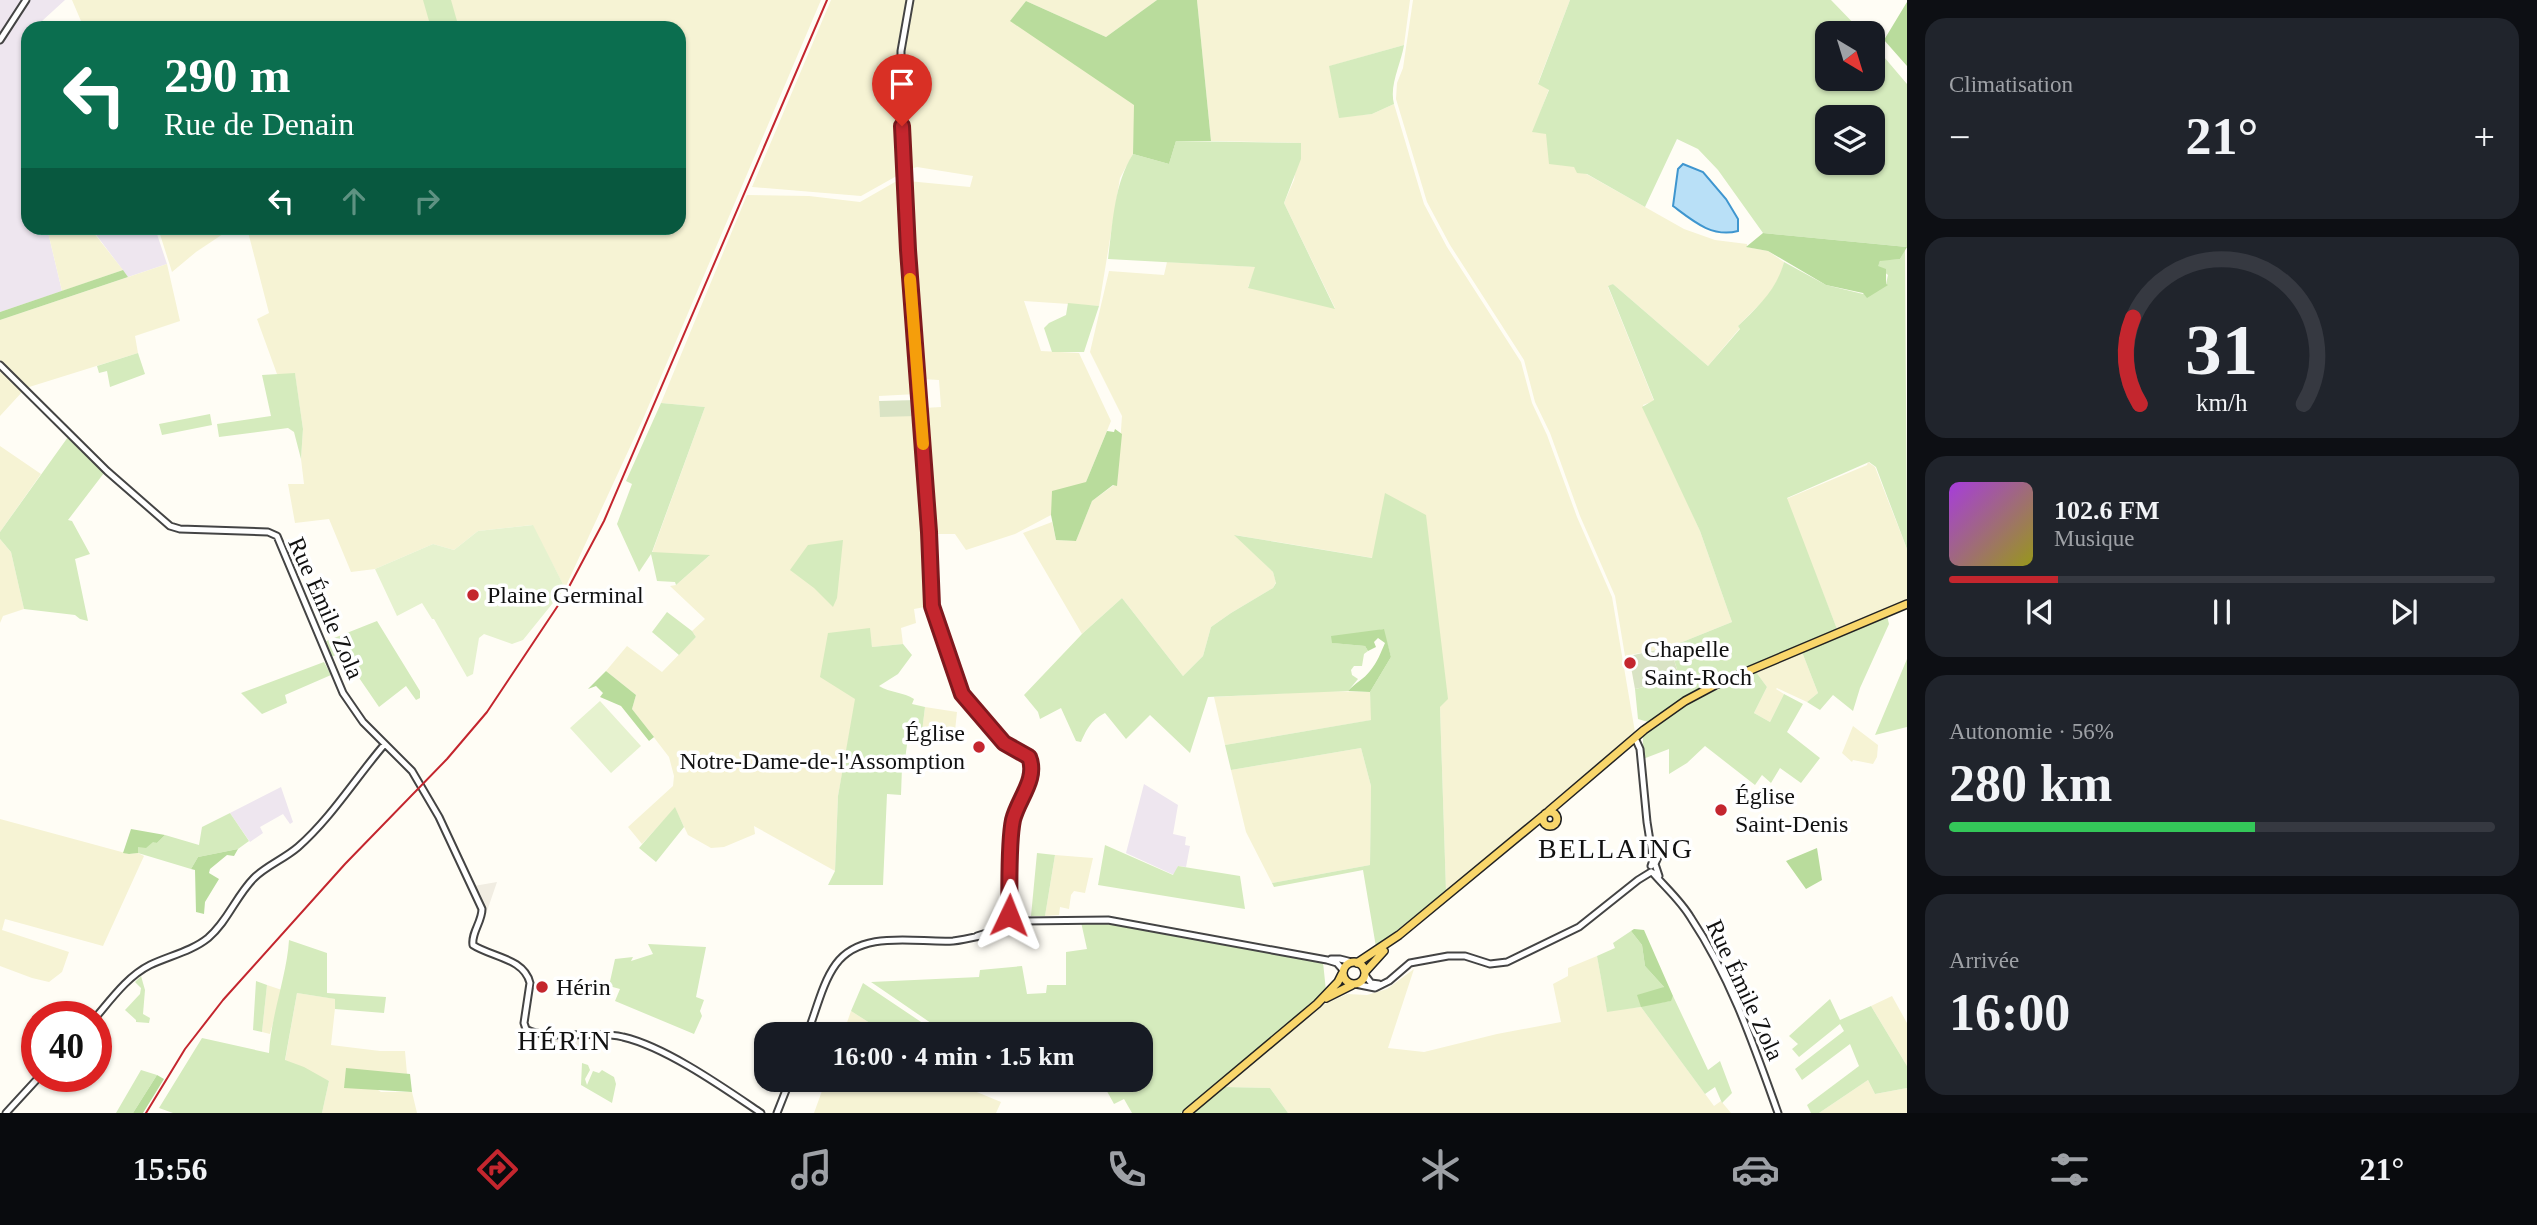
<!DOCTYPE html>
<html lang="fr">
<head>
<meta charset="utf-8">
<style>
	:root { --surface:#171b24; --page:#20242c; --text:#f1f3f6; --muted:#9ea1a6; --line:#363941; --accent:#c4262e }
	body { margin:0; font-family:Georgia,serif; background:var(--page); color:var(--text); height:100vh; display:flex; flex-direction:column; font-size:26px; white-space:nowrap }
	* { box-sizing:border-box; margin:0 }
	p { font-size:23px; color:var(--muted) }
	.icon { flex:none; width:38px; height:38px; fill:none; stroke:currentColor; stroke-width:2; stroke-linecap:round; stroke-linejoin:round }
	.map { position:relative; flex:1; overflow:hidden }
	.details { display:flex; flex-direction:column; gap:18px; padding:18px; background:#0d0f14; width:630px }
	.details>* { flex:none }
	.top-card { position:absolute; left:21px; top:21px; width:665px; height:214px; border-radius:21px; box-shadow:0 2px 5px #0004; background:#0b6e4f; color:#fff; overflow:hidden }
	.needle { width:46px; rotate:142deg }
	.controls { position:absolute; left:1815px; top:21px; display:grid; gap:14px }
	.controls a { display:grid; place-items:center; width:70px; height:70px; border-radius:14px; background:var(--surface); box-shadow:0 2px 5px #0004; font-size:35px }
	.speed { position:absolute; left:21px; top:1001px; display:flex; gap:14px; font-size:35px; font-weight:700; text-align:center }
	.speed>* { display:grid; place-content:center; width:91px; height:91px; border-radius:50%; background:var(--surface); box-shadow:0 2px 5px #0004; line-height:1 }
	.speed .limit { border:10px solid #d22; background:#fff; color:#111 }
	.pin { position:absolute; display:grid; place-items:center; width:60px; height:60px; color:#fff; margin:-72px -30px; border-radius:50% 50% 50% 0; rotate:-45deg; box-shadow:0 0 7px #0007 }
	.pin .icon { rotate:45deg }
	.me { position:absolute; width:77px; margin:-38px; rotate:2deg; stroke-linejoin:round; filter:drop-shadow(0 0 5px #0008) }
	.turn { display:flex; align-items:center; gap:24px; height:147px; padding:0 28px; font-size:32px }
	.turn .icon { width:91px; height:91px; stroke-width:2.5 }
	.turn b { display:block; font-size:49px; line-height:60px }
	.lanes { display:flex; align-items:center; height:66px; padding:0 28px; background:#0003; justify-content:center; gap:35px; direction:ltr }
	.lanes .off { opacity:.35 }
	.big { font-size:52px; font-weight:800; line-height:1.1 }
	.details .tile { flex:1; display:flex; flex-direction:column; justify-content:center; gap:10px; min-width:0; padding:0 24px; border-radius:21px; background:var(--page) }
	.details .dial { align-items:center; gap:0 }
	.dial svg { height:182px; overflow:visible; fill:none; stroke:var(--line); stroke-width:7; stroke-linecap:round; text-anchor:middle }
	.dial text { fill:var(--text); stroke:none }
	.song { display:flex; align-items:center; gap:21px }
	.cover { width:84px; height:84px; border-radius:10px; background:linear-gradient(135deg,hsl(280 70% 55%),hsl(60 70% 35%)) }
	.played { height:7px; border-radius:4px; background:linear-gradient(90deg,var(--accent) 20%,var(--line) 20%) }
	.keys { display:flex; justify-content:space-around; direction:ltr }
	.heat { display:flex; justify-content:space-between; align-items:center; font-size:38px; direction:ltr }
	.charge { height:10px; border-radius:5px; background:linear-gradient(90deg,#34c759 56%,var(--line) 0) }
	.trip { position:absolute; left:754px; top:1022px; width:399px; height:70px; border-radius:21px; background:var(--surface); box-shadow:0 2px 5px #0004; font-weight:800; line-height:70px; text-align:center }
	.dock { display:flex; height:112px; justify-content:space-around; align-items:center; background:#090b0e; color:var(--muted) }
	.dock .icon { width:49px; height:49px }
	.dock .on { color:var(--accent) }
	.dock b { font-size:32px; color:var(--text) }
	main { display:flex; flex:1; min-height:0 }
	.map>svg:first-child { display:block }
</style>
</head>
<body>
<main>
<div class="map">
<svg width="1907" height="1113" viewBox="0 0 1907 1113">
	<rect width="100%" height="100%" fill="#fffdf5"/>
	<!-- industrial -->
	<path fill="#eee6ef" d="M0,0H65L42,21L46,28H28V228H47L62,291L0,312Z
		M91,228H155L167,264L128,277Z
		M1144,784L1178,805L1173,834L1186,837L1185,845L1190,846L1186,867L1178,866L1174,875L1126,853Z
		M281,787L293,822L290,824L283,814L260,827L263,833L250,842L230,813Z"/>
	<!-- farmland -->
	<path fill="#f6f3d4" d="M72,0H821L643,419L565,588L532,525L478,531L454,550L433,544L375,569L351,572L329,519L295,523L288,484H304L301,459L303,429L295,374H277L257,319L269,313L247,228H679V28H84Z
		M831,0H907L897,58L902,173L861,196L752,187Z
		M914,0H1157L1106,37L1026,1L1011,20L1135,105L1133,154L1120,178L1099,306L1024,301L1041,351L1079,353L1111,421L1086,482L1051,515L1015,534L966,550L955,534H932L924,408L941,407L939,380L922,379L908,181L970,187L973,176L917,167L908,170L903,59Z
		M1197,0H1410L1404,45L1330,66L1339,117L1372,114L1394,104L1424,204L1447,247L1521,362L1532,403L1547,435L1577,517L1612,597L1635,732L1446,891L1440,707L1373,558L1235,535L1273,572L1276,582L1273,588L1231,613L1211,627L1203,656L1183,676L1122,598L1082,634L1023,533L1052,522L1056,540L1076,541L1092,501L1114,485H1117L1122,416L1090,352L1109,271L1164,275L1167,262L1256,267L1248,287L1335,308L1284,203L1294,180L1301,143L1211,141Z
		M1413,0H1570L1538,83L1549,89L1533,132L1546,133L1574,167L1684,229L1715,240L1747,244V247L1768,251L1784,262L1781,274L1768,296L1738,326L1740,328L1708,366L1613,284L1608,287L1654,401L1643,405L1700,531L1732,622L1670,647L1625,656L1615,596L1580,516L1550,433L1535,402L1524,360L1450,245L1427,202L1396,99L1397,83L1403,68Z
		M902,178L917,394L879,396L880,416H917L930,606L914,609L916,623L901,628L903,644L872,647L869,628L838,796L835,871L754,826L755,834L724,847L711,848L688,835L675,808L642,844L628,827L673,786L674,776L669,757L632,709L636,695L606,671L627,646L662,672L696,637L692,631L705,619L670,586L676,585L709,556L652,553L705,407L661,403L747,195L809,196L860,202Z
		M47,228H90L123,270L62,291Z
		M158,228H232L196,252L172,272Z
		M167,264L180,321L135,336L138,353L26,388L0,360V320Z
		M0,371L23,391L0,416Z
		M0,446L41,474L0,532Z
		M1868,462L1875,467L1907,549V600L1837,629L1786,499L1867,465Z
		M0,539L11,552L24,609L3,616L0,623Z
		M1802,652L1818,693L1807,702L1777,688L1776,689L1784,694L1770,722L1754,713L1767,687L1756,672Z
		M1326,691L1370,692L1372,720L1225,745L1214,697Z
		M925,707L957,712L954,740L922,732Z
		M1853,726L1878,745L1877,757L1873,764L1853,760L1852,762L1842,753Z
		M1361,748L1371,786L1370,865L1272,883L1246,832L1231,770Z
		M0,819L129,854L138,853L144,856L103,946L5,919L2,930L69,952L62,972L49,982L32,978L0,966Z
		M1055,855L1093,858L1085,893L1074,891L1071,895L1069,909L1060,907L1059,915L1045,916Z
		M1597,956L1607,1011L1641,1007L1714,1106L1721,1101L1731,1113H1288L1270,1088L1224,1087L1318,1007L1347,994L1367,995L1387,989L1414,969L1388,1048L1424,1052L1497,1034L1561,1022L1553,984L1568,976V968Z
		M267,985L282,990L270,1034L262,1032Z
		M297,993L336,999L331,1045L380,1051H405L407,1074L347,1069L381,1092H412L417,1113H322L329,1081L285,1061Z
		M1892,996L1907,1023V1066L1871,1006Z
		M851,1011L887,1034H843Z
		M826,1080H955L967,1088L1001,1102L996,1113H814Z
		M1868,1080L1875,1094L1907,1088V1113H1819Z"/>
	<!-- green -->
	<path fill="#d5ebbd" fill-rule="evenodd" d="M423,0H451L459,28H431Z
		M1570,0H1831L1863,33H1827V79H1872L1873,44L1907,84V247L1763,233L1718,170L1698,149L1677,139L1645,207L1587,174L1577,173L1574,167L1549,164L1546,134L1532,132L1549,90L1538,84ZM1827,117H1872V163H1827Z
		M1404,45C1401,64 1389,85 1394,104L1372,114L1339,118L1329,66Z
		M1176,141L1301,143V159L1284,203L1335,309L1248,288L1255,267L1108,259C1113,222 1114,184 1133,154L1169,164Z
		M1905,249L1907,549L1876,467L1869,462L1787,498L1837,629L1696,690L1648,722L1638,719L1635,689L1680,679L1670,647L1732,622L1700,531L1642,407L1654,400L1608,286L1613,284L1708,366L1740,329L1738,326C1758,307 1777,289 1784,262L1826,285L1863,294L1886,284L1888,275L1877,266L1881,260L1900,259Z
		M1068,303L1099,306L1084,352H1052L1044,328L1049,323L1066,315Z
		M138,353L145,374L110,387L107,371L99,373L97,366Z
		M295,373L303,429L301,459L294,432L288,428L219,437L217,424L271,416L262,375Z
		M661,403L705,407L652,552L710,555L676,585L675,582L657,581L651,554L639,572L617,524L632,484L626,481Z
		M210,414L212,425L162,435L159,424Z
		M68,437L104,473L68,520L72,521L90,554L75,559L88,621L80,619L75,615L24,609L11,552L0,539V532Z
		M1385,493L1426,515L1448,699L1440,707L1446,891L1376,947L1363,870L1274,887L1272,883L1370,865L1371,786L1361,748L1231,770L1225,745L1371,720L1370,692L1391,657L1383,629L1333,643L1365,646L1368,651L1364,654L1362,666H1354L1351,670L1352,675L1358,679L1348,691L1208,697L1190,753L1150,715L1126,739L1105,713C1090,721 1087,729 1081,742L1076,741L1061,708L1040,719L1038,712L1024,695L1082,634L1122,598L1183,676L1203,656L1211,627L1231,613L1273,588L1276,583L1273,572L1234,535L1372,558Z
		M843,540L837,598L833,607L814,588L790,570L808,545Z
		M667,612L692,631L696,637L679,655L652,632Z
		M1887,616L1889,624L1860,688L1853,711L1833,695L1820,710L1807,702L1818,693L1802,652Z
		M377,621L420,691V698L416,700L406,686L379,707L342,653L330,657L324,642Z
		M870,628L872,647L903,644L912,655L898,674L879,686C890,693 904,692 914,699L912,704L925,707L922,732L909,730L904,767H902L901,795L887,794L883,885H828L835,871L838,796L855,699L820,677L828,633Z
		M1907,659V727L1875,735Z
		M324,662L331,675L285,695L287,703L262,714L241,693Z
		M1756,672L1767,687L1754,713L1770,722L1784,694L1803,704L1787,732L1820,758L1801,783L1780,768L1771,783L1762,775L1755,785L1705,746L1687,763L1669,774V749L1643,759V736L1678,710L1700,696Z
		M675,807L684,827L656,862L639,848Z
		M230,813L249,841L238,849L198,857L191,869L138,853V847L153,841L157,843L165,835L199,845L202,827Z
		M1105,845L1173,875L1178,866L1240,876L1245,909L1098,885Z
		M1037,853L1055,855L1045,916H1031Z
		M1081,922L1118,923L1323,962L1326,991L1181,1113H1132L1124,1099L1114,1104L1103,1084L1075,1080H1141V1034H947L871,982L979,977L980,970L1022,966L1027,994L1046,993L1047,985H1066V952L1087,949Z
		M1631,931L1642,945L1645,966L1664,987L1641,1006L1670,1001L1673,996L1708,1070L1720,1061L1732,1093L1722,1103L1715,1087L1705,1094L1641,1007L1607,1012L1597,956L1615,948L1613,943Z
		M289,940L327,953V993L386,997L384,1013L335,1009V999L297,993L285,1060L304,1067L329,1081L322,1113H173L159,1108L202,1038L269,1053C271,1015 287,975 289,940Z
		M648,944L706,947L696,997L704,1000L700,1011L702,1016L694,1034L615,1001L620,989L609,986L615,959L633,957L631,961L653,954Z
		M141,976L145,990L143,1014L150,1018L149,1023L136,1022V1020L125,1010L140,994L141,988L135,982Z
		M256,981L267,985L262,1032L253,1030Z
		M863,983L939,1034H887L851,1011Z
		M1830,999L1840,1020L1871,1006L1907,1066V1088L1875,1094L1868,1080L1819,1113H1811L1807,1105L1859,1066L1850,1044L1802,1080L1795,1069L1844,1031L1840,1024L1799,1057L1792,1049L1798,1044L1789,1036Z
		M582,1063L588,1065L590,1070L585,1079L587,1085L593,1071L599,1073L602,1070L614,1077L616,1084L612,1103L581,1085Z
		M141,1070L157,1075L133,1113H116Z
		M1224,1087L1270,1088L1288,1113H1193Z"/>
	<!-- forest -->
	<path fill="#b9dc9c" d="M1157,0H1197L1211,141H1176L1169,164L1133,154L1134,105L1010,21L1026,1L1106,37Z
		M1907,2V66L1884,40Z
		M1763,233L1907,247L1900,259L1880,261L1878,266L1886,269V284L1888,285L1867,298L1863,293L1826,285L1768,251L1746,247Z
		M123,270L128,277L0,320V312Z
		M1115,429L1122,434L1117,486L1113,485L1092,501L1076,541L1056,540L1051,515L1052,491L1086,482L1107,431L1114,432Z
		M1384,629L1391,657L1370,692L1348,691C1355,683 1364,679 1370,671C1377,663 1381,652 1385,643L1378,638L1374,642L1376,647L1368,651L1365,646L1332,643L1331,636Z
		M606,671L636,695L632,709L654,737L649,741L621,706L600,697L603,693L596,686L588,689Z
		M131,829L165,835L157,843L153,842L146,848L138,847V853L129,854L123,853Z
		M1817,848L1822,880L1806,889L1786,861Z
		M238,849L234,856L227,855L210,869L209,873L219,879L205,902L204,914L196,912L195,870L191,869L198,857Z
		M1634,929L1644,930L1673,996L1671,1001L1641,1007L1637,995L1664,987L1645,966L1642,945L1631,931Z
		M346,1068L410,1074L412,1092L344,1088Z
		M157,1075L164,1079L143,1113H133Z"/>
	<!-- cemetery -->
	<path fill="#d9e3c4" d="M917,400V416L880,417L879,401Z
		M1670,647L1680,679L1635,689L1629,656Z"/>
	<!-- pitch -->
	<path fill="#e6f2cf" d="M533,525L565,588L523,640L512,644L484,634L479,638L473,674L467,677L434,619H432L422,603L397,616L375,569L433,544L454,550L478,531Z
		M600,701L641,746L611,773L570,728Z"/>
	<!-- plaza -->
	<path fill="#f1ede2" d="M497,882L486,914L478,916L476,906L468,887Z
		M527,1021L534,1030L551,1032L580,1030L579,1050L525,1036L518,1038L521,1022Z"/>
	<!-- water -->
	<path fill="#b9e0f7" stroke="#3f96cf" stroke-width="2" d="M1683,164L1703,172L1726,199L1738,219V231C1712,238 1693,221 1673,206L1678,169Z"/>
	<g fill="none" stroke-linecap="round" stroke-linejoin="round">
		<defs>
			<path id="minor" d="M910,0L901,51V117L908,250L929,532L931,602L942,638L962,693L1002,741L1031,759L1028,783L1013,824L1010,927
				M0,40L26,0
				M0,365L107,471L170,526L180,529L268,532L277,536L343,693L363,722L412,771L439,817L482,909C482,922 471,933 473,945C491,957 524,958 530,983L524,1023L526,1029C545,1041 597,1030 623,1037C666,1047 724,1088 761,1113
				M1635,738L1640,749L1647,822L1653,860L1651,866
				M1652,856L1655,853L1659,855L1655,864L1659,876
				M1653,873C1666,888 1681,901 1691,918C1731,978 1754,1046 1778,1113
				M977,936L1024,921L1108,920L1327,960L1337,963L1343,970
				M1331,959H1340L1352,962
				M1365,975L1371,983L1379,984
				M1355,984L1375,988L1389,981L1410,963L1448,956H1465L1490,964L1507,962L1579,927L1638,880L1651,872
				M96,1017C112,998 128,976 150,965C169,956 192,951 208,938C228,921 236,896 254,878C266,866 284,859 298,847C331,818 355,779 384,745
				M807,1034C816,1012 822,983 836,964C862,929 916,943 953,941C962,940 971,938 980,936
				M6,1113L40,1076
				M777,1113L790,1080"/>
			<path id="major" d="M1549,811L1644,730L1685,701L1715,685L1907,604
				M1543 819a7 7 0 1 1 14 0a7 7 0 1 1-14 0Z
				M1343 973a11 11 0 1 1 22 0a11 11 0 1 1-22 0Z
				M1357,963L1399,935L1543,816
				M1365,972L1384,951
				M1326,998L1352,985
				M1187,1113L1317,1004L1338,982L1342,974"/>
		</defs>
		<!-- minor casing -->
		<use href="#minor" stroke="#444" stroke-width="9"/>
		<!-- major casing -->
		<use href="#major" stroke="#222" stroke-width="10"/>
		<!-- minor -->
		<use href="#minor" stroke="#fff" stroke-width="5"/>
		<!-- major -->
		<use href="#major" stroke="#f9d66b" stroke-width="7"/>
		<!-- tram -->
		<path stroke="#c4262e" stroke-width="2" d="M146,1113L185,1049L223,1000L345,864L447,759L487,712L563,598L604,521L827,0"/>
	</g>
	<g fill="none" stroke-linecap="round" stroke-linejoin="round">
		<defs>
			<path id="route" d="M902,126L908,250L929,532L932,606L962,694L1004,743L1029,757C1038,779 1018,799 1013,820C1008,844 1010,889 1009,915"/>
		</defs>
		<!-- route casing -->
		<use href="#route" stroke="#7f191e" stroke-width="18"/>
		<!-- route -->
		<use href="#route" stroke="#c4262e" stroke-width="12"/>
		<!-- slow -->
		<path stroke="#f59e0b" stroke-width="12" d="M910,279L923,444"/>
	</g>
	<!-- markers -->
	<g fill="#c4262e" stroke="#fff" stroke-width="2.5">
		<circle cx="473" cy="595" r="7"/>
		<circle cx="1630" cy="663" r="7"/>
		<circle cx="979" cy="747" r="7"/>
		<circle cx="1721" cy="810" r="7"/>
		<circle cx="542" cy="987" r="7"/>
	</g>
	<g text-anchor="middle" stroke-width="7" stroke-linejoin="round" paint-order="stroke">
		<!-- poi labels -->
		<g font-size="24" fill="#111" stroke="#fff" text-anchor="start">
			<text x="487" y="603">Plaine Germinal</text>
			<text x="1644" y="657">Chapelle<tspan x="1644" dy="28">Saint-Roch</tspan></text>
			<text x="965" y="741" text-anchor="end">Église<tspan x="965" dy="28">Notre-Dame-de-l'Assomption</tspan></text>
			<text x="1735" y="804">Église<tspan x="1735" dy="28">Saint-Denis</tspan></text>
			<text x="556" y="995">Hérin</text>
		</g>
		<!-- street labels -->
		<g font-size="24" fill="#111" stroke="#fff">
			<text transform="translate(326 608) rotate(66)" y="8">Rue Émile Zola</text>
			<text transform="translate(1745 990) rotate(65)" y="8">Rue Émile Zola</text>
		</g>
		<!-- quarter labels -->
		<g font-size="28" letter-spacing="2" fill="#111" stroke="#fff">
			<text x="1616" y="858">BELLAING</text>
			<text x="565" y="1050">HÉRIN</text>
		</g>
	</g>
</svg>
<div class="controls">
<a><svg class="needle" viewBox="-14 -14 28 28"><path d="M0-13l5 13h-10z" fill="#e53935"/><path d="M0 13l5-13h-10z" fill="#9ea1a6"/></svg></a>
<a><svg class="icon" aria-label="layers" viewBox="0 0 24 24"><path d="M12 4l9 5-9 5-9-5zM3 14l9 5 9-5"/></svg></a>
</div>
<div class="speed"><div class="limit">40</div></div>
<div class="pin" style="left:902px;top:126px;background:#d93025"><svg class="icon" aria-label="arrive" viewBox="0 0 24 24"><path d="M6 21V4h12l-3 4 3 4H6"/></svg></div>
<svg class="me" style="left:1009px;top:915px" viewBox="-20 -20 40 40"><path d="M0-17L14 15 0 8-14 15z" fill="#c4262e" stroke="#fff" stroke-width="4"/></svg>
<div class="trip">16:00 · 4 min · 1.5 km</div>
<div class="top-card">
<div class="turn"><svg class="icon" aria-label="left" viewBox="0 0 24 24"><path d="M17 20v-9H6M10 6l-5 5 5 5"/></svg><div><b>290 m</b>Rue de Denain</div></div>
<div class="lanes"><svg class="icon" aria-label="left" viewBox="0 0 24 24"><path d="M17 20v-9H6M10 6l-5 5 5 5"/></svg><svg class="icon off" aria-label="ahead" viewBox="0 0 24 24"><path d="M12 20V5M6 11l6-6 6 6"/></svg><svg class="icon off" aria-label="right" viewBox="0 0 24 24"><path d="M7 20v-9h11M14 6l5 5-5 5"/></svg></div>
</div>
</div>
<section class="details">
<div class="tile"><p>Climatisation</p>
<div class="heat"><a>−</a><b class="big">21°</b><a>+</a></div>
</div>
<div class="tile dial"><svg viewBox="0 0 100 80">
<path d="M14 69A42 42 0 1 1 86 69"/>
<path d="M14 69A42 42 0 0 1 11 31" stroke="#c4262e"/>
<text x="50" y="56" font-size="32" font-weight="700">31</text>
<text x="50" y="72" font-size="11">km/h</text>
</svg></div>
<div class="tile">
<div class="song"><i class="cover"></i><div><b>102.6 FM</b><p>Musique</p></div></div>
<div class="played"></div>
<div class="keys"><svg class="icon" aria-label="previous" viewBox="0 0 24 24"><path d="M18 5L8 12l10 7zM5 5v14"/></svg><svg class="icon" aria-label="pause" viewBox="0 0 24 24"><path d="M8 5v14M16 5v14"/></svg><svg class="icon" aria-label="next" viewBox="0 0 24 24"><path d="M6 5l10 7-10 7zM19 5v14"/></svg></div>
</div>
<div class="tile"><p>Autonomie · 56%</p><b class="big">280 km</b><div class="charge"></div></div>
<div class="tile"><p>Arrivée</p><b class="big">16:00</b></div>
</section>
</main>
<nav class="dock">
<b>15:56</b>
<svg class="icon on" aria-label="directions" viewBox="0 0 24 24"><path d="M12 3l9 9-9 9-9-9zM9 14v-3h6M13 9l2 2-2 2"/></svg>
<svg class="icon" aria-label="music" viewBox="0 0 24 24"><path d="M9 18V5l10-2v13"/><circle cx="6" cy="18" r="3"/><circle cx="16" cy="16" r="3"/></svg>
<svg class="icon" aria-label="phone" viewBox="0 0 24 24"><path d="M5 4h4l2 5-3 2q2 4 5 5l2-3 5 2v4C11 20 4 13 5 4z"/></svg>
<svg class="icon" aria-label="climate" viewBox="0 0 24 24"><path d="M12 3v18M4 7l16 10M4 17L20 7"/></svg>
<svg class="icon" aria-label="car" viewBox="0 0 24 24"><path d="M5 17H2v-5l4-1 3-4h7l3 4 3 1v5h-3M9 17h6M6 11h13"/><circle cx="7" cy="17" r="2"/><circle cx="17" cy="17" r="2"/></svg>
<svg class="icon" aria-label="filters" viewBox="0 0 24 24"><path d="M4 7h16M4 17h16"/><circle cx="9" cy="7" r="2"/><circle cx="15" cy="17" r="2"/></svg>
<b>21°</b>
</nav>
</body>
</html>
